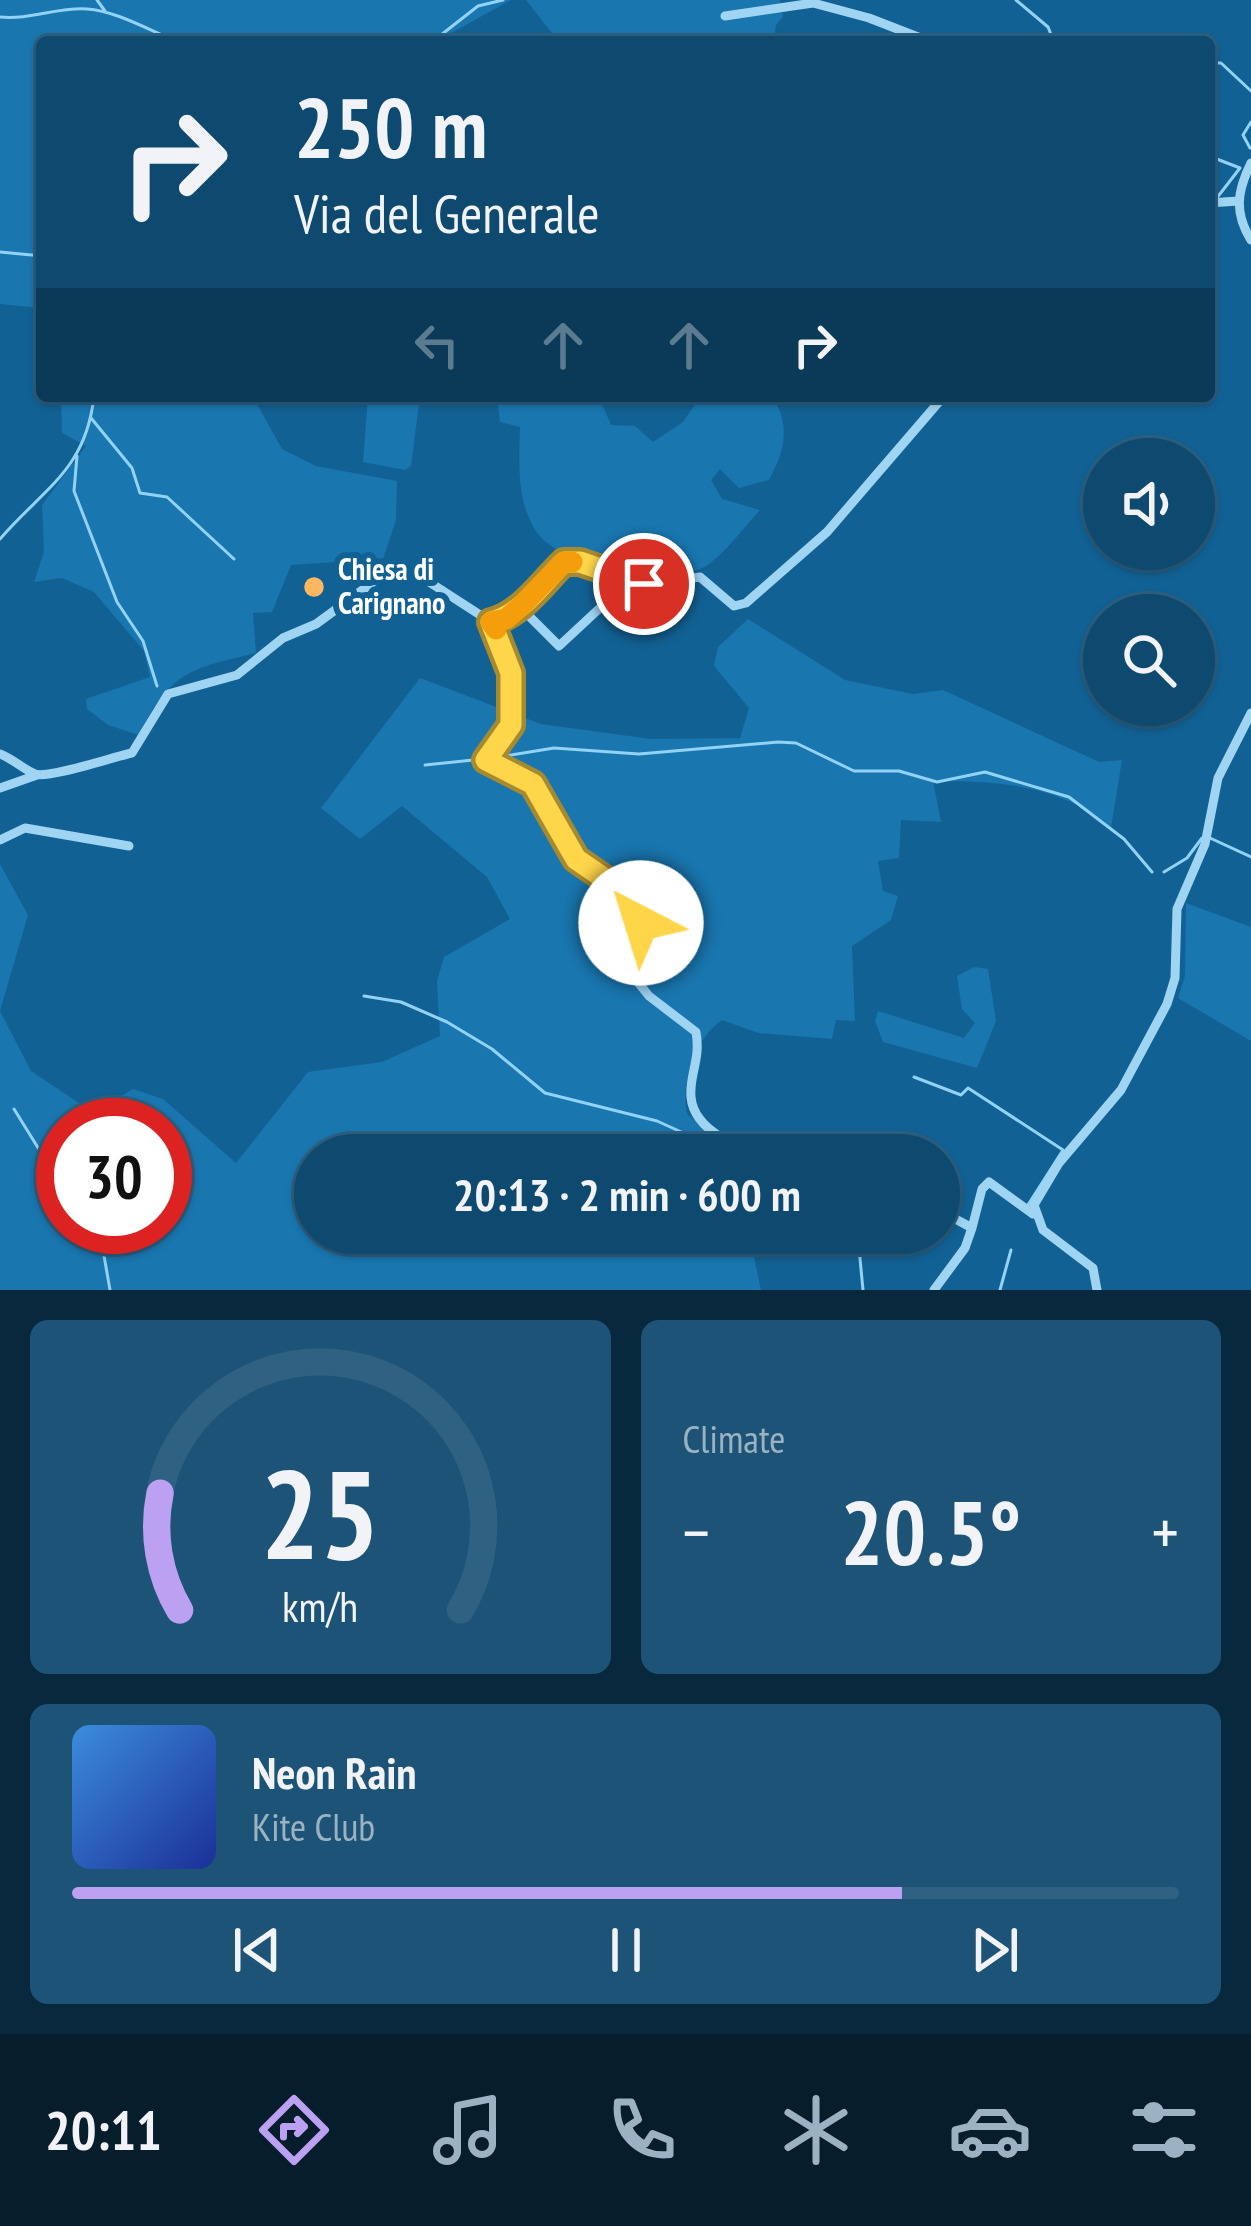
<!DOCTYPE html>
<html lang="en">
<head>
<meta charset="utf-8">
<style>
	:root { --surface:#0e496f; --page:#1c5377; --text:#f1f3f6; --muted:#9bb2c3; --line:#2e6182; --accent:#bca0f2 }
	body { margin:0; font-family:"PT Sans Narrow",sans-serif; background:var(--page); color:var(--text); height:100vh; display:flex; flex-direction:column; font-size:45px; white-space:nowrap }
	* { box-sizing:border-box; margin:0 }
	p { font-size:39px; color:var(--muted) }
	.icon { flex:none; width:66px; height:66px; fill:none; stroke:currentColor; stroke-width:2; stroke-linecap:round; stroke-linejoin:round }
	.map { position:relative; height:1290px; overflow:hidden }
	.sheet { display:flex; flex-direction:column; gap:30px; padding:30px; background:#08283d; flex:1 }
	.sheet>* { flex:none }
	.hud { position:absolute; left:36px; top:36px; width:1179px; height:366px; border-radius:12px; box-shadow:0 3px 9px #0004,0 0 0 3px var(--line); background:#0e496f; color:var(--text); overflow:hidden }
	.fabs { position:absolute; left:1083px; top:438px; display:grid; gap:24px }
	.fabs a { display:grid; place-items:center; width:132px; height:132px; border-radius:50%; background:var(--surface); box-shadow:0 3px 9px #0004,0 0 0 3px var(--line); font-size:60px }
	.speed { position:absolute; left:36px; top:1098px; display:flex; gap:24px; font-size:60px; font-weight:700; text-align:center }
	.speed>* { display:grid; place-content:center; width:156px; height:156px; border-radius:50%; background:var(--surface); box-shadow:0 3px 9px #0004,0 0 0 3px var(--line); line-height:1 }
	.speed .limit { border:18px solid #d22; background:#fff; color:#111 }
	.pin { position:absolute; display:grid; place-items:center; width:102px; height:102px; color:#fff; margin:-51px; border:6px solid #fff; border-radius:50%; box-shadow:0 3px 12px #0007 }
	.me { position:absolute; width:132px; margin:-66px; rotate:320deg; stroke-linejoin:round; filter:drop-shadow(0 0 9px #0008) }
	.turn { display:flex; align-items:center; gap:42px; height:252px; padding:0 60px; font-size:54px }
	.turn .icon { width:156px; height:156px; stroke-width:2.5 }
	.turn b { display:block; font-size:84px; line-height:102px }
	.lanes { display:flex; align-items:center; height:114px; padding:0 60px; background:#0003; justify-content:center; gap:60px; direction:ltr }
	.lanes .off { opacity:.35 }
	.big { font-size:90px; font-weight:800; line-height:1.1 }
	.sheet .card { flex:1; display:flex; flex-direction:column; justify-content:center; gap:18px; min-width:0; padding:0 42px; border-radius:18px; background:var(--page) }
	.sheet .dial { align-items:center; gap:0 }
	.dial svg { height:312px; overflow:visible; fill:none; stroke:var(--line); stroke-width:7; stroke-linecap:round; text-anchor:middle }
	.dial text { fill:var(--text); stroke:none }
	.song { display:flex; align-items:center; gap:36px }
	.cover { width:144px; height:144px; border-radius:18px; background:linear-gradient(135deg,hsl(210 70% 55%),hsl(230 70% 35%)) }
	.played { height:12px; border-radius:6px; background:linear-gradient(90deg,var(--accent) 75%,var(--line) 75%) }
	.keys { display:flex; justify-content:space-around; direction:ltr }
	.heat { display:flex; justify-content:space-between; align-items:center; font-size:66px; direction:ltr }
	.sheet .tiles { flex:1; display:grid; gap:30px; grid-template-columns:1fr 1fr }
	.card:last-child { grid-column:span 2 }
	.trip { position:absolute; left:294px; top:1134px; width:666px; height:120px; border-radius:60px; background:var(--surface); box-shadow:0 3px 9px #0004,0 0 0 3px var(--line); font-weight:800; line-height:120px; text-align:center }
	.menu { display:flex; height:192px; justify-content:space-around; align-items:center; background:#061d2c; color:var(--muted) }
	.menu .icon { width:84px; height:84px }
	.menu .active { color:var(--accent) }
	.menu b { font-size:54px; color:var(--text) }
	.map>svg:first-child { display:block }
</style>
</head>
<body>
<div class="map">
<svg width="1251" height="1290" viewBox="0 0 1251 1290">
	<rect width="100%" height="100%" fill="#126194"/>
	<!-- green -->
	<path fill="#1976af" fill-rule="evenodd" d="M0,0H511L435,42H42V313L39,308L0,304Z
		M526,0H780L783,17L776,25L774,42H559Z
		M61,396H211L257,404L282,449L316,466L397,481L396,520L383,559L291,565L272,612L253,613L256,653C190,669 171,671 139,735L108,725L87,709L86,699L150,677L144,651L94,592L62,578L34,582L44,552L42,505L86,446L62,433Z
		M368,396H409L419,404L411,466L405,470L363,462Z
		M502,396H607L602,404L611,425L635,426L653,442L683,422L701,396H772C791,425 785,451 769,480L739,488L720,469L711,480L722,499L760,510C744,527 728,550 709,564C673,591 564,567 538,534C516,504 519,462 520,427L500,422L498,405Z
		M748,619L845,680L913,694L943,690L1099,762L1122,760L1111,828C1061,784 996,781 933,781L941,822L901,820L899,858L878,861L883,891L898,896L891,920L852,946L855,1021L836,1020L832,1039L758,1033L722,1020C694,1040 681,1080 687,1114L737,1155H315V1233H749L761,1290H0V864L28,915L0,1011L31,1071L94,1113L133,1089L163,1099L236,1163L308,1072L382,1062L440,1036L437,981L444,957L510,919L487,877L402,806L360,839L321,808L420,678L541,724L651,739L740,738L749,708L714,666L718,647ZM63,1125H165V1227H63Z
		M1186,903L1251,927V1041L1178,998L1185,976Z
		M974,967L988,969L996,1021L977,1068L883,1042L875,1021L878,1011L964,1038L975,1023L962,1009L957,976Z"/>
	<g fill="none" stroke-linecap="round" stroke-linejoin="round">
		<!-- stream -->
		<path stroke="#92d2f6" stroke-width="3" d="M97,0L105,11
			M1016,0L1048,27L1054,42
			M0,17C30,20 58,7 87,9C117,11 150,31 179,42
			M432,42L478,6L503,0
			M1209,63H1221L1251,91
			M1250,148L1243,135L1251,122
			M1209,156L1240,168L1216,199
			M0,252L42,256
			M91,418L132,468L140,493L167,497L234,559
			M77,456L74,491L117,602L143,641L157,686
			M0,539C44,488 86,470 94,396
			M493,758L554,748L639,754L778,742L796,743L854,771H899L937,782L985,772L1069,797L1124,839L1152,872
			M425,765L483,759
			M1210,838L1251,857
			M1164,872L1187,858L1202,838
			M364,996L401,1002L447,1022L492,1049L545,1093L657,1121L732,1155
			M914,1077L961,1095L968,1088L1063,1150L1026,1208
			M14,1109L45,1159L63,1175
			M99,1227L110,1290
			M847,1233L859,1248L863,1290
			M104,1245L111,1227
			M1000,1290L1011,1250"/>
		<!-- minor -->
		<path stroke="#a0d4f3" stroke-width="9" d="M725,16L813,3L869,18L931,42
			M1251,163C1237,191 1234,213 1251,240
			M1209,203L1238,201
			M520,607L559,646L629,581
			M491,622L511,673V725L486,760L533,785L576,859L634,899L641,923L620,960L649,996L696,1032C701,1060 689,1074 691,1097C694,1132 742,1150 770,1155
			M0,754C13,759 23,769 35,774C48,779 113,757 132,753L168,694L237,675L283,638L316,624L394,567L409,569L491,622C521,615 542,583 564,562L644,584L700,577L734,606L746,603L827,532L944,396
			M0,788L37,775
			M0,840L25,828L129,846
			M939,1210L972,1228L982,1189L989,1182L1033,1214
			M934,1290L965,1248L972,1228
			M1097,1290L1093,1268L1043,1230L1034,1205L1059,1163L1121,1090L1167,1004L1175,978L1177,909L1205,844L1218,778L1251,713"/>
	</g>
	<g fill="none" stroke-linecap="round" stroke-linejoin="round">
		<defs>
			<path id="route" d="M641,923L634,899L576,859L533,784L486,760L511,725V673L491,622C521,615 542,583 564,562H580L644,584"/>
		</defs>
		<!-- route casing -->
		<use href="#route" stroke="#a68a30" stroke-width="30"/>
		<!-- route -->
		<use href="#route" stroke="#ffd54a" stroke-width="21"/>
		<!-- slow -->
		<path stroke="#f59e0b" stroke-width="21" d="M496,629L491,622L506,619L520,607L564,562H572"/>
	</g>
	<!-- markers -->
	<circle fill="#ffb762" stroke="#126194" stroke-width="4.5" cx="314" cy="587" r="12"/>
	<g text-anchor="middle" stroke-width="12" stroke-linejoin="round" paint-order="stroke">
		<!-- poi labels -->
		<g font-size="30" font-weight="bold" fill="#fff" stroke="#126194" text-anchor="start">
			<text x="338" y="580">Chiesa di<tspan x="338" dy="34">Carignano</tspan></text>
		</g>
	</g>
</svg>
<div class="fabs">
<a><svg class="icon" aria-label="sound" viewBox="0 0 24 24"><path d="M4 9h4l5-4v14l-5-4H4zM17 9q2 3 0 6"/></svg></a>
<a><svg class="icon" aria-label="search" viewBox="0 0 24 24"><circle cx="10" cy="10" r="6"/><path d="M15 15l6 6"/></svg></a>
</div>
<div class="speed"><div class="limit">30</div></div>
<div class="pin" style="left:644px;top:584px;background:#d93025"><svg class="icon" aria-label="arrive" viewBox="0 0 24 24"><path d="M6 21V4h12l-3 4 3 4H6"/></svg></div>
<svg class="me" style="left:641px;top:923px" viewBox="-20 -20 40 40"><circle r="19" fill="#fff"/><path d="M0-13L10 11 0 6-10 11z" fill="#ffd54a"/></svg>
<div class="trip">20:13 · 2 min · 600 m</div>
<div class="hud">
<div class="turn"><svg class="icon" aria-label="right" viewBox="0 0 24 24"><path d="M7 20v-9h11M14 6l5 5-5 5"/></svg><div><b>250 m</b>Via del Generale</div></div>
<div class="lanes"><svg class="icon off" aria-label="left" viewBox="0 0 24 24"><path d="M17 20v-9H6M10 6l-5 5 5 5"/></svg><svg class="icon off" aria-label="ahead" viewBox="0 0 24 24"><path d="M12 20V5M6 11l6-6 6 6"/></svg><svg class="icon off" aria-label="ahead" viewBox="0 0 24 24"><path d="M12 20V5M6 11l6-6 6 6"/></svg><svg class="icon" aria-label="right" viewBox="0 0 24 24"><path d="M7 20v-9h11M14 6l5 5-5 5"/></svg></div>
</div>
</div>
<section class="sheet">
<div class="tiles">
<div class="card dial"><svg viewBox="0 0 100 80">
<path d="M14 69A42 42 0 1 1 86 69"/>
<path d="M14 69A42 42 0 0 1 9 39" stroke="#bca0f2"/>
<text x="50" y="56" font-size="32" font-weight="700">25</text>
<text x="50" y="72" font-size="11">km/h</text>
</svg></div>
<div class="card"><p>Climate</p>
<div class="heat"><a>−</a><b class="big">20.5°</b><a>+</a></div>
</div>
<div class="card">
<div class="song"><i class="cover"></i><div><b>Neon Rain</b><p>Kite Club</p></div></div>
<div class="played"></div>
<div class="keys"><svg class="icon" aria-label="previous" viewBox="0 0 24 24"><path d="M18 5L8 12l10 7zM5 5v14"/></svg><svg class="icon" aria-label="pause" viewBox="0 0 24 24"><path d="M8 5v14M16 5v14"/></svg><svg class="icon" aria-label="next" viewBox="0 0 24 24"><path d="M6 5l10 7-10 7zM19 5v14"/></svg></div>
</div>
</div>
</section>
<nav class="menu">
<b>20:11</b>
<svg class="icon active" aria-label="directions" viewBox="0 0 24 24"><path d="M12 3l9 9-9 9-9-9zM9 14v-3h6M13 9l2 2-2 2"/></svg>
<svg class="icon" aria-label="music" viewBox="0 0 24 24"><path d="M9 18V5l10-2v13"/><circle cx="6" cy="18" r="3"/><circle cx="16" cy="16" r="3"/></svg>
<svg class="icon" aria-label="phone" viewBox="0 0 24 24"><path d="M5 4h4l2 5-3 2q2 4 5 5l2-3 5 2v4C11 20 4 13 5 4z"/></svg>
<svg class="icon" aria-label="climate" viewBox="0 0 24 24"><path d="M12 3v18M4 7l16 10M4 17L20 7"/></svg>
<svg class="icon" aria-label="car" viewBox="0 0 24 24"><path d="M5 17H2v-5l4-1 3-4h7l3 4 3 1v5h-3M9 17h6M6 11h13"/><circle cx="7" cy="17" r="2"/><circle cx="17" cy="17" r="2"/></svg>
<svg class="icon" aria-label="filters" viewBox="0 0 24 24"><path d="M4 7h16M4 17h16"/><circle cx="9" cy="7" r="2"/><circle cx="15" cy="17" r="2"/></svg>
</nav>
</body>
</html>
